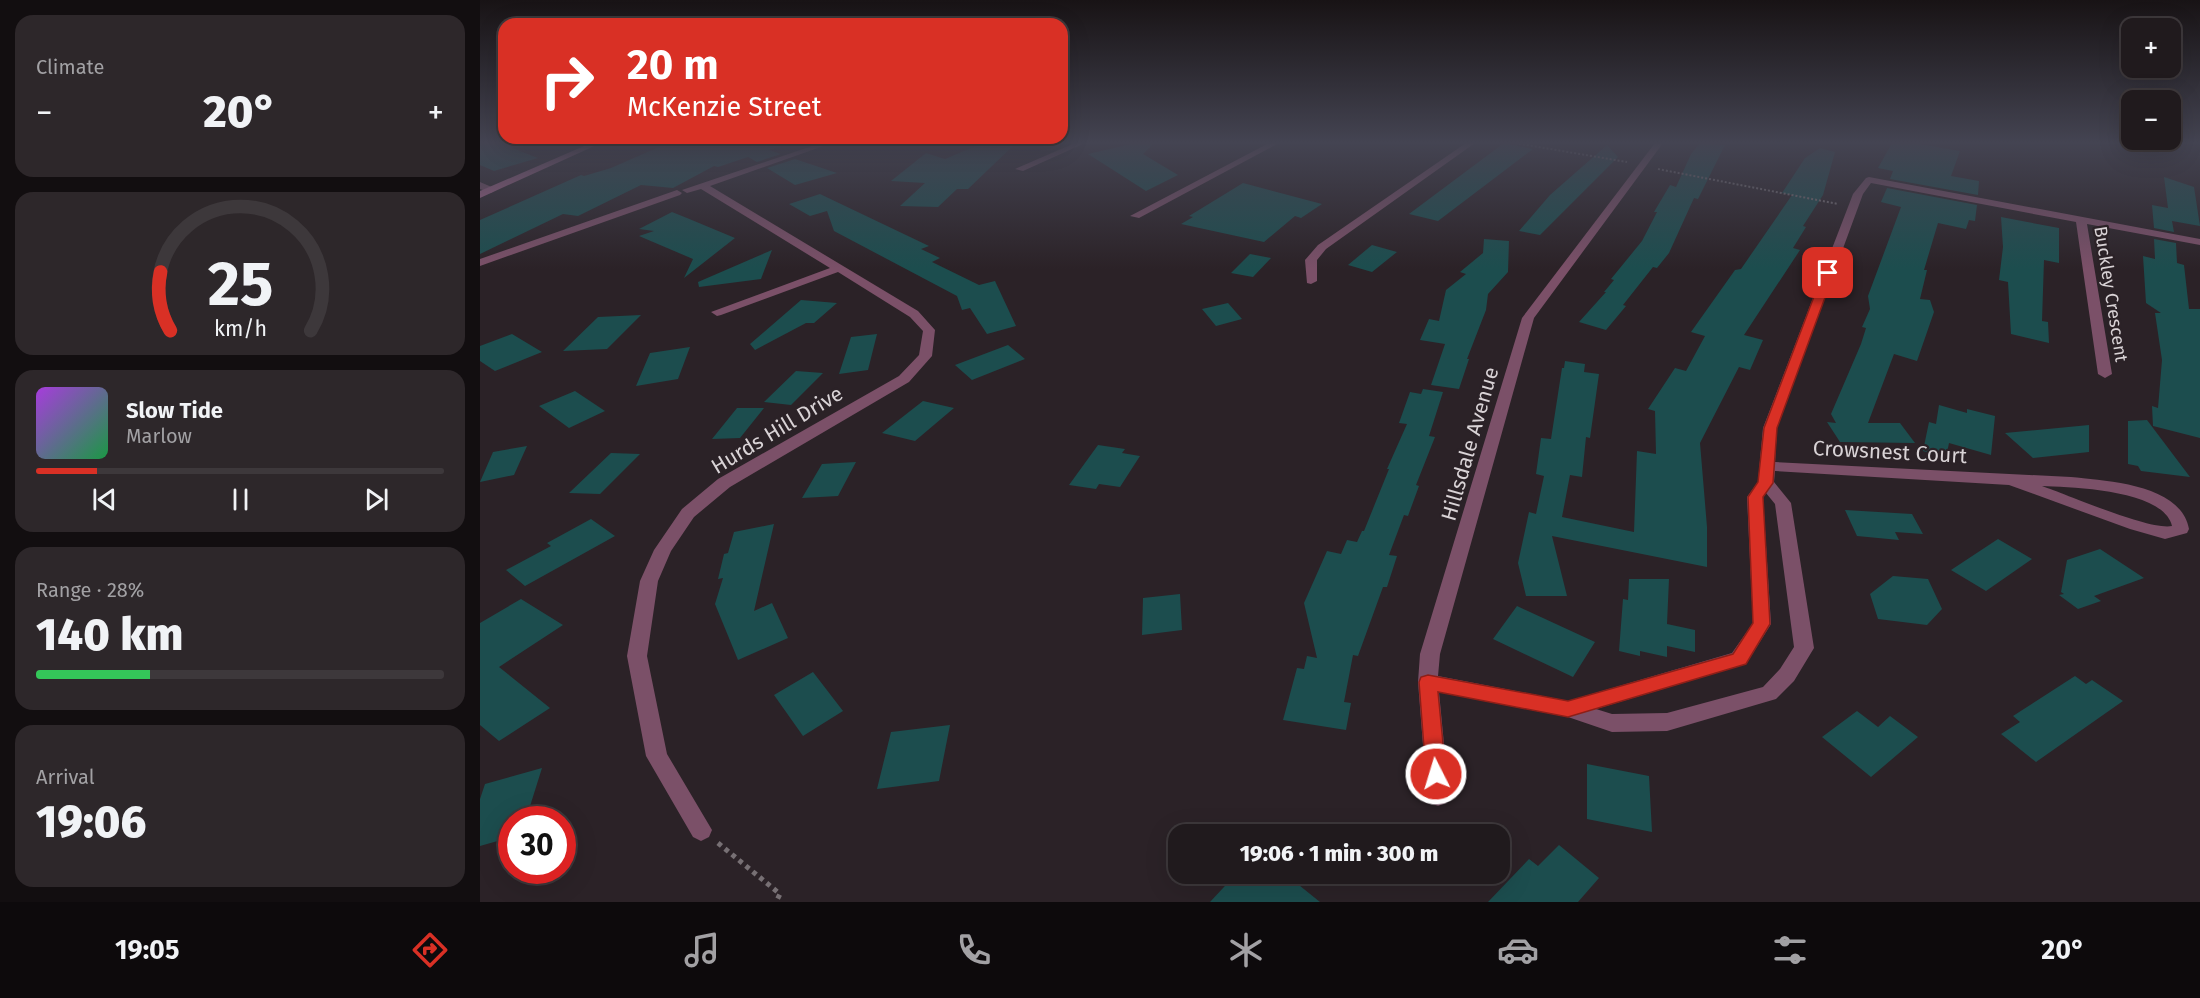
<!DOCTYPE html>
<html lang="en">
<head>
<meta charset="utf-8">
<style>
	:root { --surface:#201a1d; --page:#2d272a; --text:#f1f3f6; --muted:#a2a1a4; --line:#3d383b; --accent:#d93025 }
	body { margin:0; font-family:"Fira Sans",sans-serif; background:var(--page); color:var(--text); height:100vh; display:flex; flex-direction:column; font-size:22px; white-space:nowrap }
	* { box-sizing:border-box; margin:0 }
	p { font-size:20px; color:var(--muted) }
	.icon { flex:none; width:33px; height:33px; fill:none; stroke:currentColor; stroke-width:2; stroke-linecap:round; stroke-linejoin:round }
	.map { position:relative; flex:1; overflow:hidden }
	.side { display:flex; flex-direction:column; gap:15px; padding:15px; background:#120e10; width:480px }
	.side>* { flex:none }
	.guide { position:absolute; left:18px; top:18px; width:570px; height:126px; border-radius:18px; box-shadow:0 6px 24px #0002,0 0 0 2px var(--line); background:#d93025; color:#fff; overflow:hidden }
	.fabs { position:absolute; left:1641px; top:18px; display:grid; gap:12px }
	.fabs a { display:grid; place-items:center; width:60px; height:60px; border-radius:12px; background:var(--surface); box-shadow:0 6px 24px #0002,0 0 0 2px var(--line); font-size:30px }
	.speed { position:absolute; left:18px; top:806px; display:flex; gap:12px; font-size:30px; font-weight:700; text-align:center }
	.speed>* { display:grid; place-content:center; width:78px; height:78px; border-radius:50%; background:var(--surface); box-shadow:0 6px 24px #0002,0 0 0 2px var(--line); line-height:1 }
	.speed .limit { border:9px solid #d22; background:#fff; color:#111 }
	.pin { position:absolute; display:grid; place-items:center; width:51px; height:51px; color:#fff; margin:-26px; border-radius:12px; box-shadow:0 3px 9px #0006 }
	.me { position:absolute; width:66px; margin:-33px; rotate:355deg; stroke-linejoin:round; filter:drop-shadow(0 0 4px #0008) }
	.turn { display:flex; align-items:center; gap:21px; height:126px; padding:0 30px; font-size:27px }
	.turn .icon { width:78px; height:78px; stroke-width:2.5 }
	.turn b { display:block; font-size:42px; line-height:51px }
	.big { font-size:45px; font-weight:800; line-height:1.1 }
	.side .tile { flex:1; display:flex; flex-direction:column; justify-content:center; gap:9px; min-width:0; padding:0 21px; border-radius:18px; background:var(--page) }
	.side .dial { align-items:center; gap:0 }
	.dial svg { height:156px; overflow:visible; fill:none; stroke:var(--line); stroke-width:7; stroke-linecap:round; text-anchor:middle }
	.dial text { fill:var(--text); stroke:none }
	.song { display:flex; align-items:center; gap:18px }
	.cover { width:72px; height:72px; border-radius:9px; background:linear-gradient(135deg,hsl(280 70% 55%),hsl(140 70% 35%)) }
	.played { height:6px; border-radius:3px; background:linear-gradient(90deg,var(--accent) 15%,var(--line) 15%) }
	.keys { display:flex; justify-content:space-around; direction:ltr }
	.heat { display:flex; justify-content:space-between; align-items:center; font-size:33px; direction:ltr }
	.charge { height:9px; border-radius:4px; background:linear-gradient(90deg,#34c759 28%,var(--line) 0) }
	.trip { position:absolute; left:688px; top:824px; width:342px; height:60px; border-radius:18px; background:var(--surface); box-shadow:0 6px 24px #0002,0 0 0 2px var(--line); font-weight:800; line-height:60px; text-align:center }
	.tabs { display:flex; height:96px; justify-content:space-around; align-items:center; background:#0d0a0c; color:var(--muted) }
	.tabs .icon { width:42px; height:42px }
	.tabs .selected { color:var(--accent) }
	.tabs b { font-size:27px; color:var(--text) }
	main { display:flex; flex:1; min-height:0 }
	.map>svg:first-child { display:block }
</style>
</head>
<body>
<main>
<section class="side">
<div class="tile"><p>Climate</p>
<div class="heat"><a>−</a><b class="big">20°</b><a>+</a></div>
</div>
<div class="tile dial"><svg viewBox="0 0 100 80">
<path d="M14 69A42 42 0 1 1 86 69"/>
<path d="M14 69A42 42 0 0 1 9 39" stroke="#d93025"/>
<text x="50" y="56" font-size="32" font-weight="700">25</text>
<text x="50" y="72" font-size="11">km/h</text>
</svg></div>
<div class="tile">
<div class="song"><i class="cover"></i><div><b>Slow Tide</b><p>Marlow</p></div></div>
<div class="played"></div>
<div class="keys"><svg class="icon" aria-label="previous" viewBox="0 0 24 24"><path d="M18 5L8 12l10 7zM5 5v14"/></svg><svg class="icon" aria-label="pause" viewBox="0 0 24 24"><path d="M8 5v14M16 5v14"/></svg><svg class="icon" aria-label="next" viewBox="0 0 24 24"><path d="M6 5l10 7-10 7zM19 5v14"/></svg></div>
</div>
<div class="tile"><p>Range · 28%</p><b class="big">140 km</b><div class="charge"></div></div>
<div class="tile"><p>Arrival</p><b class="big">19:06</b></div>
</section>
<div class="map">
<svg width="1720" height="902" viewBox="0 0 1720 902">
	<rect width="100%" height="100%" fill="#2b2227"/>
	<!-- building -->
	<path fill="#1c4d4e" d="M0,143H19L58,158L14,171L0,165Z
		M188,143H301L302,146L289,150L301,154L277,162L268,157L238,167L234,166L193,188L161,185L98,216L83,214L0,254V220L101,175L104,176L131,168Z
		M503,143H536L488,189H477L458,207L420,206L445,183L411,181L446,153L465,159Z
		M655,143H674L663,154L698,175L666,191L608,154Z
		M1024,143L1053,149L958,221L929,214Z
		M1220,143L1245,145L1218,199L1214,198L1189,253L1177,268L1173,267L1143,305L1146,306L1126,330L1099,322L1126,292H1124L1134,280L1131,279L1162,241L1177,212H1174L1190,185L1196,187L1211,154Z
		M1412,143H1434L1480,151L1471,176L1499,181L1498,195L1410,179L1413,171L1398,168Z
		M1127,145L1138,157L1060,235L1039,231L1070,195Z
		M1340,148L1355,152L1343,195L1323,226L1326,227L1313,248L1320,250L1264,335L1283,340L1270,370L1259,367L1220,443L1227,527V567L1072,536L1087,596H1046L1038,563L1049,512L1056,514L1064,476L1056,474L1061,438L1071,439L1082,368H1084L1085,361L1105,364L1104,372L1119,374L1110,438L1106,437L1102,477L1090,475L1082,517L1154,532L1157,451L1176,454L1175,411L1168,409L1195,368L1206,371L1225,336L1211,332L1255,270L1261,269L1312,195L1302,193L1325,158Z
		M315,159L357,173L315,185L287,168Z
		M1684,177L1714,187L1720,226L1692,221L1694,232L1674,228L1672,205L1688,208Z
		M763,183L842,204L821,218L815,216L784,242L701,224L713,217L709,216Z
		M1407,188L1497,205L1495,221L1489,220L1486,229L1458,223L1444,270H1447L1440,299L1450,300L1454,312L1437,361L1414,354L1388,423H1420L1435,443L1360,442L1347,422L1356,423L1351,414L1381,344L1386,328L1382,327L1390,309L1388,296L1421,207L1401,202Z
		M340,194L449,246L441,249L460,258L452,262L499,285L515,281L536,326L507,334L490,308L482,310L477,296L354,231L347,211L330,216L309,204Z
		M192,212L207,218L255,238L204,278L213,259L159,236L174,231L159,229Z
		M1521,217L1579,228V263L1564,260L1562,321L1568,322L1569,343L1531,334L1528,282L1519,280L1523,247Z
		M1004,239L1029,241L1028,272L1008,294L1006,310L987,359H989L979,389L951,385L965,344L940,340L949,319L959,321L966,290L986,274L980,272L1003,253Z
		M1674,239L1696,243L1697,263L1704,265L1709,309H1720V438L1673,426L1672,406L1678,408L1682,360L1675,313H1681L1666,303L1663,256L1675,259Z
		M892,245L917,252L892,272L868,265Z
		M292,250L281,279L219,287L218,282Z
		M770,254L791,258L773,277L751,273Z
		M321,300L357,303L334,323H326L275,350L270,344Z
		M748,303L762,319L736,326L722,309Z
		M161,315L127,349L83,351L118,317Z
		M32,334L62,352L15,371L0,361V346Z
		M397,334L388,370L359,374L371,337Z
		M528,345L545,359L492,380L475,365Z
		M210,347L198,379L156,386L170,353Z
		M316,371L343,373L311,405L284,402Z
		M943,389L963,392L949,436L955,437L936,485L939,486L928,516L924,515L909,555L917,556L907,587H903L878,656L873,655L864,702L871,703L866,730L803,720L817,668L824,669L827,656L837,658L824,603L847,551L861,554L867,540L877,542L882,531H884L909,469H907L927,424L919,423L930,392L941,394Z
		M95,391L125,411L89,428L59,406Z
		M443,401L474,408L435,441L402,433Z
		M1459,405L1487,413V409L1515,416L1511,455L1469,443L1466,458L1443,451L1449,422L1456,424Z
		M257,408H284L260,438L232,439Z
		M1667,420L1710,477L1661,471L1658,466L1648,464V421Z
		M1609,425V452L1553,458L1525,433Z
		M618,445L645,449L642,453L660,456L640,487L619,484L616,489L589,485Z
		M47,446L34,475L0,482L13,452Z
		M131,453L160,454L120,494L89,493Z
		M376,462L358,496L322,498L342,464Z
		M1365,510L1432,514L1443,534L1415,532L1419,540L1377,536Z
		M111,519L135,536L45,586L26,570L71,546L67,543Z
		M294,524L274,611L292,603L308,638L258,660L235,604L243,578L238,579L244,554L248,553L254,532Z
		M1518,539L1552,559L1506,591L1471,570Z
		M1620,549L1664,578L1614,596L1621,601L1598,609L1579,595L1584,594L1581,592L1587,560Z
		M1413,576L1448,579L1462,609L1447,625L1398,619L1390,594Z
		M1149,579H1189L1187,624L1215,630V652L1187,646V657L1160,651V656L1139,651L1143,599L1148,600Z
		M700,594L702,630L662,635L663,598Z
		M41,599L83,625L19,667L70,708L19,741L0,725V623Z
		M1037,606L1115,642L1093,677L1013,639Z
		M333,672L363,711L323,736L294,695Z
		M1595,676L1606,684L1612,680L1643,701L1556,762L1521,734L1540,722L1533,716Z
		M1377,711L1398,727L1410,716L1438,737L1391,777L1342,737Z
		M470,725L459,781L397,789L411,732Z
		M1107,764L1169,776L1172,832L1107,819Z
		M62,768L46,819H32V837L0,846V799L5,784Z
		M1079,845L1119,878L1098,902H1008L1049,859L1058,866Z
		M757,873H804L840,902H730Z"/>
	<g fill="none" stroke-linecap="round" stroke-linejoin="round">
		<!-- path-far1 -->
		<path stroke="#777074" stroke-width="2" stroke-dasharray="2 2" stroke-linecap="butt" d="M1035,143L1147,162
			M1178,169L1358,204"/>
		<!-- path -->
		<path stroke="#777074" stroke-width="5" stroke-dasharray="4.5 4.5" stroke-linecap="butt" d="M238,843L300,894L296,902"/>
		<!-- street -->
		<path fill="#7b5068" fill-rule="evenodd" d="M341,143H352L230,186L438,311L455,330L452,356L429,382L250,487L214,517L191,551L178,581L167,656L187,754L232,830L229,837L221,841L213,837L166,756L147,656L160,581L174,550L202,509L238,479L419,376L439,355L443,331L430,317L358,272L241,315L237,316L231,312L350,268L221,189L207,193L202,190Z
			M595,143H605L543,171L535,169Z
			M789,143H799L659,218L650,216Z
			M986,143H995L846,249L837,260V281L831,284L827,283L825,260L838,245Z
			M1175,143H1183L1054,318L960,654L958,676L1088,701L1252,653L1273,623L1267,497L1278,482L1283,428L1373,194L1386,178L1389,177L1720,239V245L1607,224L1632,374L1625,378L1618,374L1596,222L1391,183L1383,194L1297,428L1295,462L1591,477C1627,481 1701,484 1709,529L1707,533L1685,539L1650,529L1529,485L1295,471L1294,482L1311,503L1334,648L1314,681L1296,699L1187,731L1132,732L1088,717L959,692L969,796L966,803L958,806L950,803L947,796L938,682L940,654L1042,318ZM1562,486C1593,487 1684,490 1692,526C1671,531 1588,495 1562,486ZM1286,493L1295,504L1314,647L1300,669L1283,687L1187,713L1132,714L1116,709L1266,664L1291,624L1283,498Z
			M0,182L14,188L16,190L11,193L0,189Z
			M197,190L202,193L200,195L0,266V259Z"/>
		<!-- secondary -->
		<path fill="#ab678e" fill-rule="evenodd" d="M111,143H121L0,198V191Z"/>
	</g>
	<!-- sky -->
	<linearGradient id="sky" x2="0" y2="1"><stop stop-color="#181315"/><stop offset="0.53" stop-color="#444452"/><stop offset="1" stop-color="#444452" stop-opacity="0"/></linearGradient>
	<rect width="1720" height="269" fill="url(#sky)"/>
	<!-- route -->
	<path fill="#d93025" stroke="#8d1f18" stroke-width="1.5" d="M1348,270L1354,273L1297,428L1293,483L1283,497L1290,624L1266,664L1088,717L958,692L966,774L963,780L956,782L949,780L946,774L939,682L941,677L948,675L1088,701L1253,654L1273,623L1268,497L1278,482L1284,428L1343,273Z"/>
	<g text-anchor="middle" stroke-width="4.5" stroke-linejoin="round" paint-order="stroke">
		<!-- far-street labels -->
		<g font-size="18" fill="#d9d3d6" stroke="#2b2227">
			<text transform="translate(1631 294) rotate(81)" y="6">Buckley Crescent</text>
		</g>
		<!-- street labels -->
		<g font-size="21" fill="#d9d3d6" stroke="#2b2227">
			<text transform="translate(297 430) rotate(-31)" y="7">Hurds Hill Drive</text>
			<text transform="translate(990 444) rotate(-74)" y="7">Hillsdale Avenue</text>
			<text transform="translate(1410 452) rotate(3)" y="7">Crowsnest Court</text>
		</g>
	</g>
</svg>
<div class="fabs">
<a>+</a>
<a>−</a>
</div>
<div class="speed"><div class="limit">30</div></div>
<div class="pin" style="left:1348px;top:273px;background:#d93025"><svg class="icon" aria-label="arrive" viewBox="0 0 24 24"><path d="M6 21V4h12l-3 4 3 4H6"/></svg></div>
<svg class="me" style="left:956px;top:774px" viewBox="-20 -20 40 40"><circle r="17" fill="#d93025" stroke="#fff" stroke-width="3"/><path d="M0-11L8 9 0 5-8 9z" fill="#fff"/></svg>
<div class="trip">19:06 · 1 min · 300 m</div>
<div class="guide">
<div class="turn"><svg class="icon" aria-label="right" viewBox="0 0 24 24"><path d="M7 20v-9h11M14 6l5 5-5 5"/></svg><div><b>20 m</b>McKenzie Street</div></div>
</div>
</div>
</main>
<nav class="tabs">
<b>19:05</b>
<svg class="icon selected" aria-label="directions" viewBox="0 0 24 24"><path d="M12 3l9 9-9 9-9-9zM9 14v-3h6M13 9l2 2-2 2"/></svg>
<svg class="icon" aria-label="music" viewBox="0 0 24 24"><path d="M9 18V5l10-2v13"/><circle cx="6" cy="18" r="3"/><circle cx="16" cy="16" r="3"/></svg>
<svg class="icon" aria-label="phone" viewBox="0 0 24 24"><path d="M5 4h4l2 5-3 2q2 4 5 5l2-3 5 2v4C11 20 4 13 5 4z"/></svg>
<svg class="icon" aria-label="climate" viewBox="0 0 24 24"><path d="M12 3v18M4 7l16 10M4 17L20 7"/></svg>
<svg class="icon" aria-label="car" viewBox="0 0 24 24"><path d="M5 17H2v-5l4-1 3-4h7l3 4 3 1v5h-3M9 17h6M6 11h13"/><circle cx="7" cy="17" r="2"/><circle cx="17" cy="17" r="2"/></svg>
<svg class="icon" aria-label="filters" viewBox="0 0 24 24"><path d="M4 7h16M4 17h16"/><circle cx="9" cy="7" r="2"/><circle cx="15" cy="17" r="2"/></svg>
<b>20°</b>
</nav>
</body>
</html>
